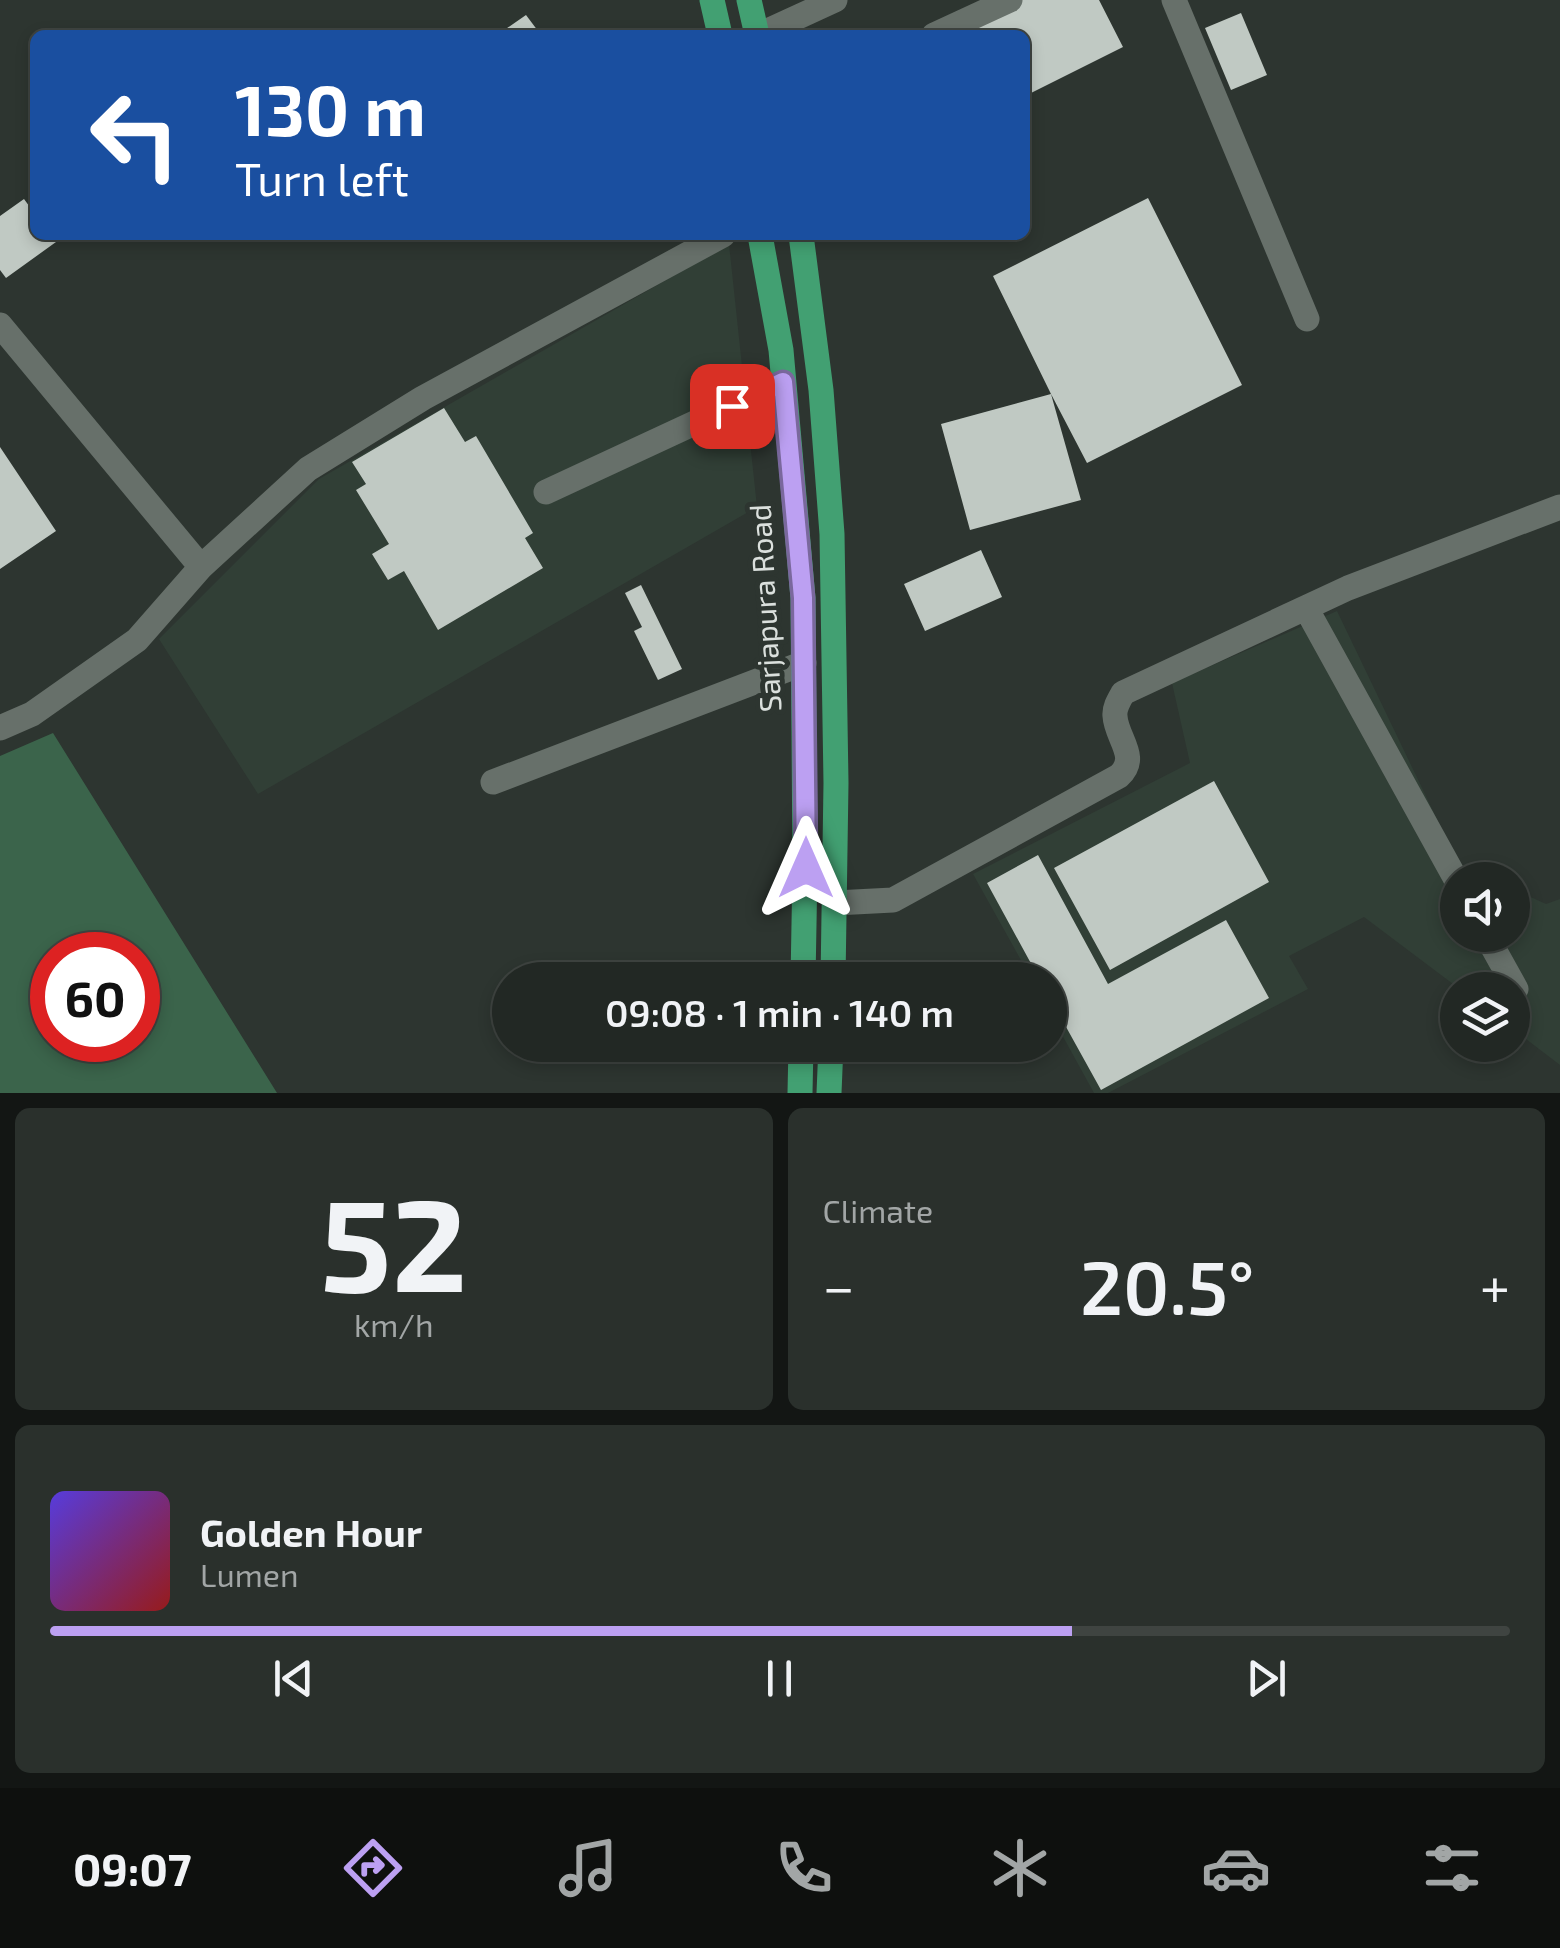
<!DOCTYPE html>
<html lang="en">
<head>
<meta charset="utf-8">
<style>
	:root { --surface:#222824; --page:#2a302c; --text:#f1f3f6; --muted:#a2a6a6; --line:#3f4441; --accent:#bca0f2 }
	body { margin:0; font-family:"Exo 2",sans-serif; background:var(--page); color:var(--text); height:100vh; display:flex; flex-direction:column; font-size:38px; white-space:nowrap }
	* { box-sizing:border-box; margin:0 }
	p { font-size:32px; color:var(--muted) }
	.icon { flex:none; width:55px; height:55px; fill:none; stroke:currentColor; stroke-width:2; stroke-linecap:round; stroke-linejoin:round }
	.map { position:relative; height:1093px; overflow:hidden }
	.sheet { display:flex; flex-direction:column; gap:15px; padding:15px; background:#131614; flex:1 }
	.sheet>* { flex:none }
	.guide { position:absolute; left:30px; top:30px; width:1000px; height:210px; border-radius:15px; box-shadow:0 5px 15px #0003,0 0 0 2px var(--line); background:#1a4fa0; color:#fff; overflow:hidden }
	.tools { position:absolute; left:1440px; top:862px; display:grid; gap:20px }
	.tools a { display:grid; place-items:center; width:90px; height:90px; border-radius:50%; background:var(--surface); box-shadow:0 5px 15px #0003,0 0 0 2px var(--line); font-size:50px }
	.speed { position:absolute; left:30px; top:932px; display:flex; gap:20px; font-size:50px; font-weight:700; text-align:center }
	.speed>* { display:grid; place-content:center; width:130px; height:130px; border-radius:50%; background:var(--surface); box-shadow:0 5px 15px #0003,0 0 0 2px var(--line); line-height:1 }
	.speed .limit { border:15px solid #d22; background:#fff; color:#111 }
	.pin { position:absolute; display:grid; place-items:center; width:85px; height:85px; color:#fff; margin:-42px; border-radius:20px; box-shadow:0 5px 15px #0006 }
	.me { position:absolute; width:110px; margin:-55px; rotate:0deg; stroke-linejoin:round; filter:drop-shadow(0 0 8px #0008) }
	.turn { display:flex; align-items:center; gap:35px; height:210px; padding:0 40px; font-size:45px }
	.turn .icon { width:130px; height:130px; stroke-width:2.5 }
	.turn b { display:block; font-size:70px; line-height:85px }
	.big { font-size:75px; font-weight:600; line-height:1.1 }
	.sheet .widget { flex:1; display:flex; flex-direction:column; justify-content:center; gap:15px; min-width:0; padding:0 35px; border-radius:15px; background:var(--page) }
	.sheet .dial { align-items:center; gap:0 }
	.dial b { font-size:130px; line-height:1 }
	.song { display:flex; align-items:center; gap:30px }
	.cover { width:120px; height:120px; border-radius:15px; background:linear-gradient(135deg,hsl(250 70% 55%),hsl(0 70% 35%)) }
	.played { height:10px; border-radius:5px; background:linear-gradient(90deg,var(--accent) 70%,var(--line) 70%) }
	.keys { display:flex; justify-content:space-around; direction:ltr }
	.heat { display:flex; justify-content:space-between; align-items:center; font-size:55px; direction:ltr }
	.sheet .tiles { flex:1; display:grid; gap:15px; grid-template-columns:1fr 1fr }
	.widget:last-child { grid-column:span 2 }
	.trip { position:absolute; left:492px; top:962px; width:575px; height:100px; border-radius:50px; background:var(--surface); box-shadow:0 5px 15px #0003,0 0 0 2px var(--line); font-weight:600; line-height:100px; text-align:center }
	.dock { display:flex; height:160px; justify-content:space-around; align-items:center; background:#0e100e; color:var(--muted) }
	.dock .icon { width:70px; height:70px }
	.dock .current { color:var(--accent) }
	.dock b { font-size:45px; color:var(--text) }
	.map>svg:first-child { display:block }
</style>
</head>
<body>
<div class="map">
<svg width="1560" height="1093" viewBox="0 0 1560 1093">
	<rect width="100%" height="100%" fill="#2d3530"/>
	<!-- built -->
	<path fill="#313f36" d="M729,244L757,507L258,794L159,639L319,479Z
		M1337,611L1459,865L1492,880H1458V935H1512L1513,889L1546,904L1560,899V1065L1513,1029L1512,990H1461L1364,917L1289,956L1308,989L1108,1093H1094L1050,1013V980H1032L973,874L1190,763L1172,683Z"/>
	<!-- green -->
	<path fill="#3b644b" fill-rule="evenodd" d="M53,733L277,1093H0V756ZM52,955H138V1040H52Z"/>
	<!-- building -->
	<path fill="#c0c9c3" d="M1021,0H1099L1123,47L1025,96V35H951Z
		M1241,13L1267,75L1231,90L1205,28Z
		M526,15L541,35H497Z
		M1148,198L1242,385L1087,463L1051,394L1081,500L970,530L941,424L1051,394L993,276Z
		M24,199L35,214V235H50L56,242L6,278L0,270V216Z
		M444,408L465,442L476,436L533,533L525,538L543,568L438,630L404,571L388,580L372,554L389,544L356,490L366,484L352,462Z
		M0,447L56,531L0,569Z
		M981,550L1002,597L925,631L904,584Z
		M641,585L682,669L658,680L634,631L642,627L625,593Z
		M1214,781L1269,882L1110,970L1054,868Z
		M1038,855L1108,984L1226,920L1269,998L1101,1090L1050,998V980H1040L987,883Z"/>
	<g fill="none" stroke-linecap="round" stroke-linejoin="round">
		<!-- minor -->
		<path stroke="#67706a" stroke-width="25" d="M1174,0L1307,319
			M759,35L835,0
			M934,35L1010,0
			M0,325L201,567
			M546,492L783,382
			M1306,608L1458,883
			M0,728L32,714L137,640L201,567L308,469L423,398L723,235
			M493,782L804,663
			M835,903L893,900L1119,776C1140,757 1116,738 1115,716C1114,708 1119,700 1123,693L1348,588L1560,507
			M1486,935L1516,989"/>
		<!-- major -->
		<path stroke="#42a072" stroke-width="25" d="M712,0L720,35
			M749,0L757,35
			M760,235L781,350L803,598L805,868L803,980
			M801,235L821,390L832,534L836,783L833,980
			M800,1093L801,1045
			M829,1093L831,1045"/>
	</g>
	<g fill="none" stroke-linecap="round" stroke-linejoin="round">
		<defs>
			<path id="route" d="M732,406L783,382L803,598L806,868"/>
		</defs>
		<!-- route casing -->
		<use href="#route" stroke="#7a689d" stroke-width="25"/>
		<!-- route -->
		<use href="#route" stroke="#bca0f2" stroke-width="18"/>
	</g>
	<g text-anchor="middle" stroke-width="10" stroke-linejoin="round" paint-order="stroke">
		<!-- street labels -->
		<g font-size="30" fill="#dbe0dd" stroke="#2d3530">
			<text transform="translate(766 608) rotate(-93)" y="10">Sarjapura Road</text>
		</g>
	</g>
</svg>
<div class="tools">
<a><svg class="icon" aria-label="sound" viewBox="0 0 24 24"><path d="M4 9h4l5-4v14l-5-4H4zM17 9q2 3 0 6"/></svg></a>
<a><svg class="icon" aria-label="layers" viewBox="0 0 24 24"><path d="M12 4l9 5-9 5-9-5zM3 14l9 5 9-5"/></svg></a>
</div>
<div class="speed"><div class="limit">60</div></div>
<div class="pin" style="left:732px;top:406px;background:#d93025"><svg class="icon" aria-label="arrive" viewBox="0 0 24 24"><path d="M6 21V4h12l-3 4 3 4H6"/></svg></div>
<svg class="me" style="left:806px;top:868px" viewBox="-20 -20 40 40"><path d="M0-17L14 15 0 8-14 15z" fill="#bca0f2" stroke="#fff" stroke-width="4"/></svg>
<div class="trip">09:08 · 1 min · 140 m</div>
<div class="guide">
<div class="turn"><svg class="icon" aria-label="left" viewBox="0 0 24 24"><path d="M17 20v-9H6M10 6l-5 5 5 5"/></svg><div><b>130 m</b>Turn left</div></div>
</div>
</div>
<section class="sheet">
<div class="tiles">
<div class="widget dial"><b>52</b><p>km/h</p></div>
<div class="widget"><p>Climate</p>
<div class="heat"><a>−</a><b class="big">20.5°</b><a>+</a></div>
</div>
<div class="widget">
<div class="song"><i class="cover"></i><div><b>Golden Hour</b><p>Lumen</p></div></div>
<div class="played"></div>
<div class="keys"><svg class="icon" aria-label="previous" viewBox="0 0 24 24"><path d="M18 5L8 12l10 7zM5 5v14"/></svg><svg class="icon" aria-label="pause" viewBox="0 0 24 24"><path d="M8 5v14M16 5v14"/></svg><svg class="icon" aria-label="next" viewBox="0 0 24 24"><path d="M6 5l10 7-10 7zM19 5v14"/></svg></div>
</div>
</div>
</section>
<nav class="dock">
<b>09:07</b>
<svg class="icon current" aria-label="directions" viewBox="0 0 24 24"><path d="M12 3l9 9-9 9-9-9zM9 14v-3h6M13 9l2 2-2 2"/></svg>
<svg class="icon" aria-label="music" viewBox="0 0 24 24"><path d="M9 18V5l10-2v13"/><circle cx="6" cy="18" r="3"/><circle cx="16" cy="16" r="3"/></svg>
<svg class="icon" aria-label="phone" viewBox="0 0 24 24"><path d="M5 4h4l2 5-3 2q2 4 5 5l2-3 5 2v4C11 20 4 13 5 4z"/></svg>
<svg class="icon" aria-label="climate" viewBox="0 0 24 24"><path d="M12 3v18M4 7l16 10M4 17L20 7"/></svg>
<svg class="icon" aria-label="car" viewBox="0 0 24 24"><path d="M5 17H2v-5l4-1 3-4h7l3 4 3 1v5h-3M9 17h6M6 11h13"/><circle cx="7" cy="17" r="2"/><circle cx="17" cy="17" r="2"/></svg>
<svg class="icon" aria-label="filters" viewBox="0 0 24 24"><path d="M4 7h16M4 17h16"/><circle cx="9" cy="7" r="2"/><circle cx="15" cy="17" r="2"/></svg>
</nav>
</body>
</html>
